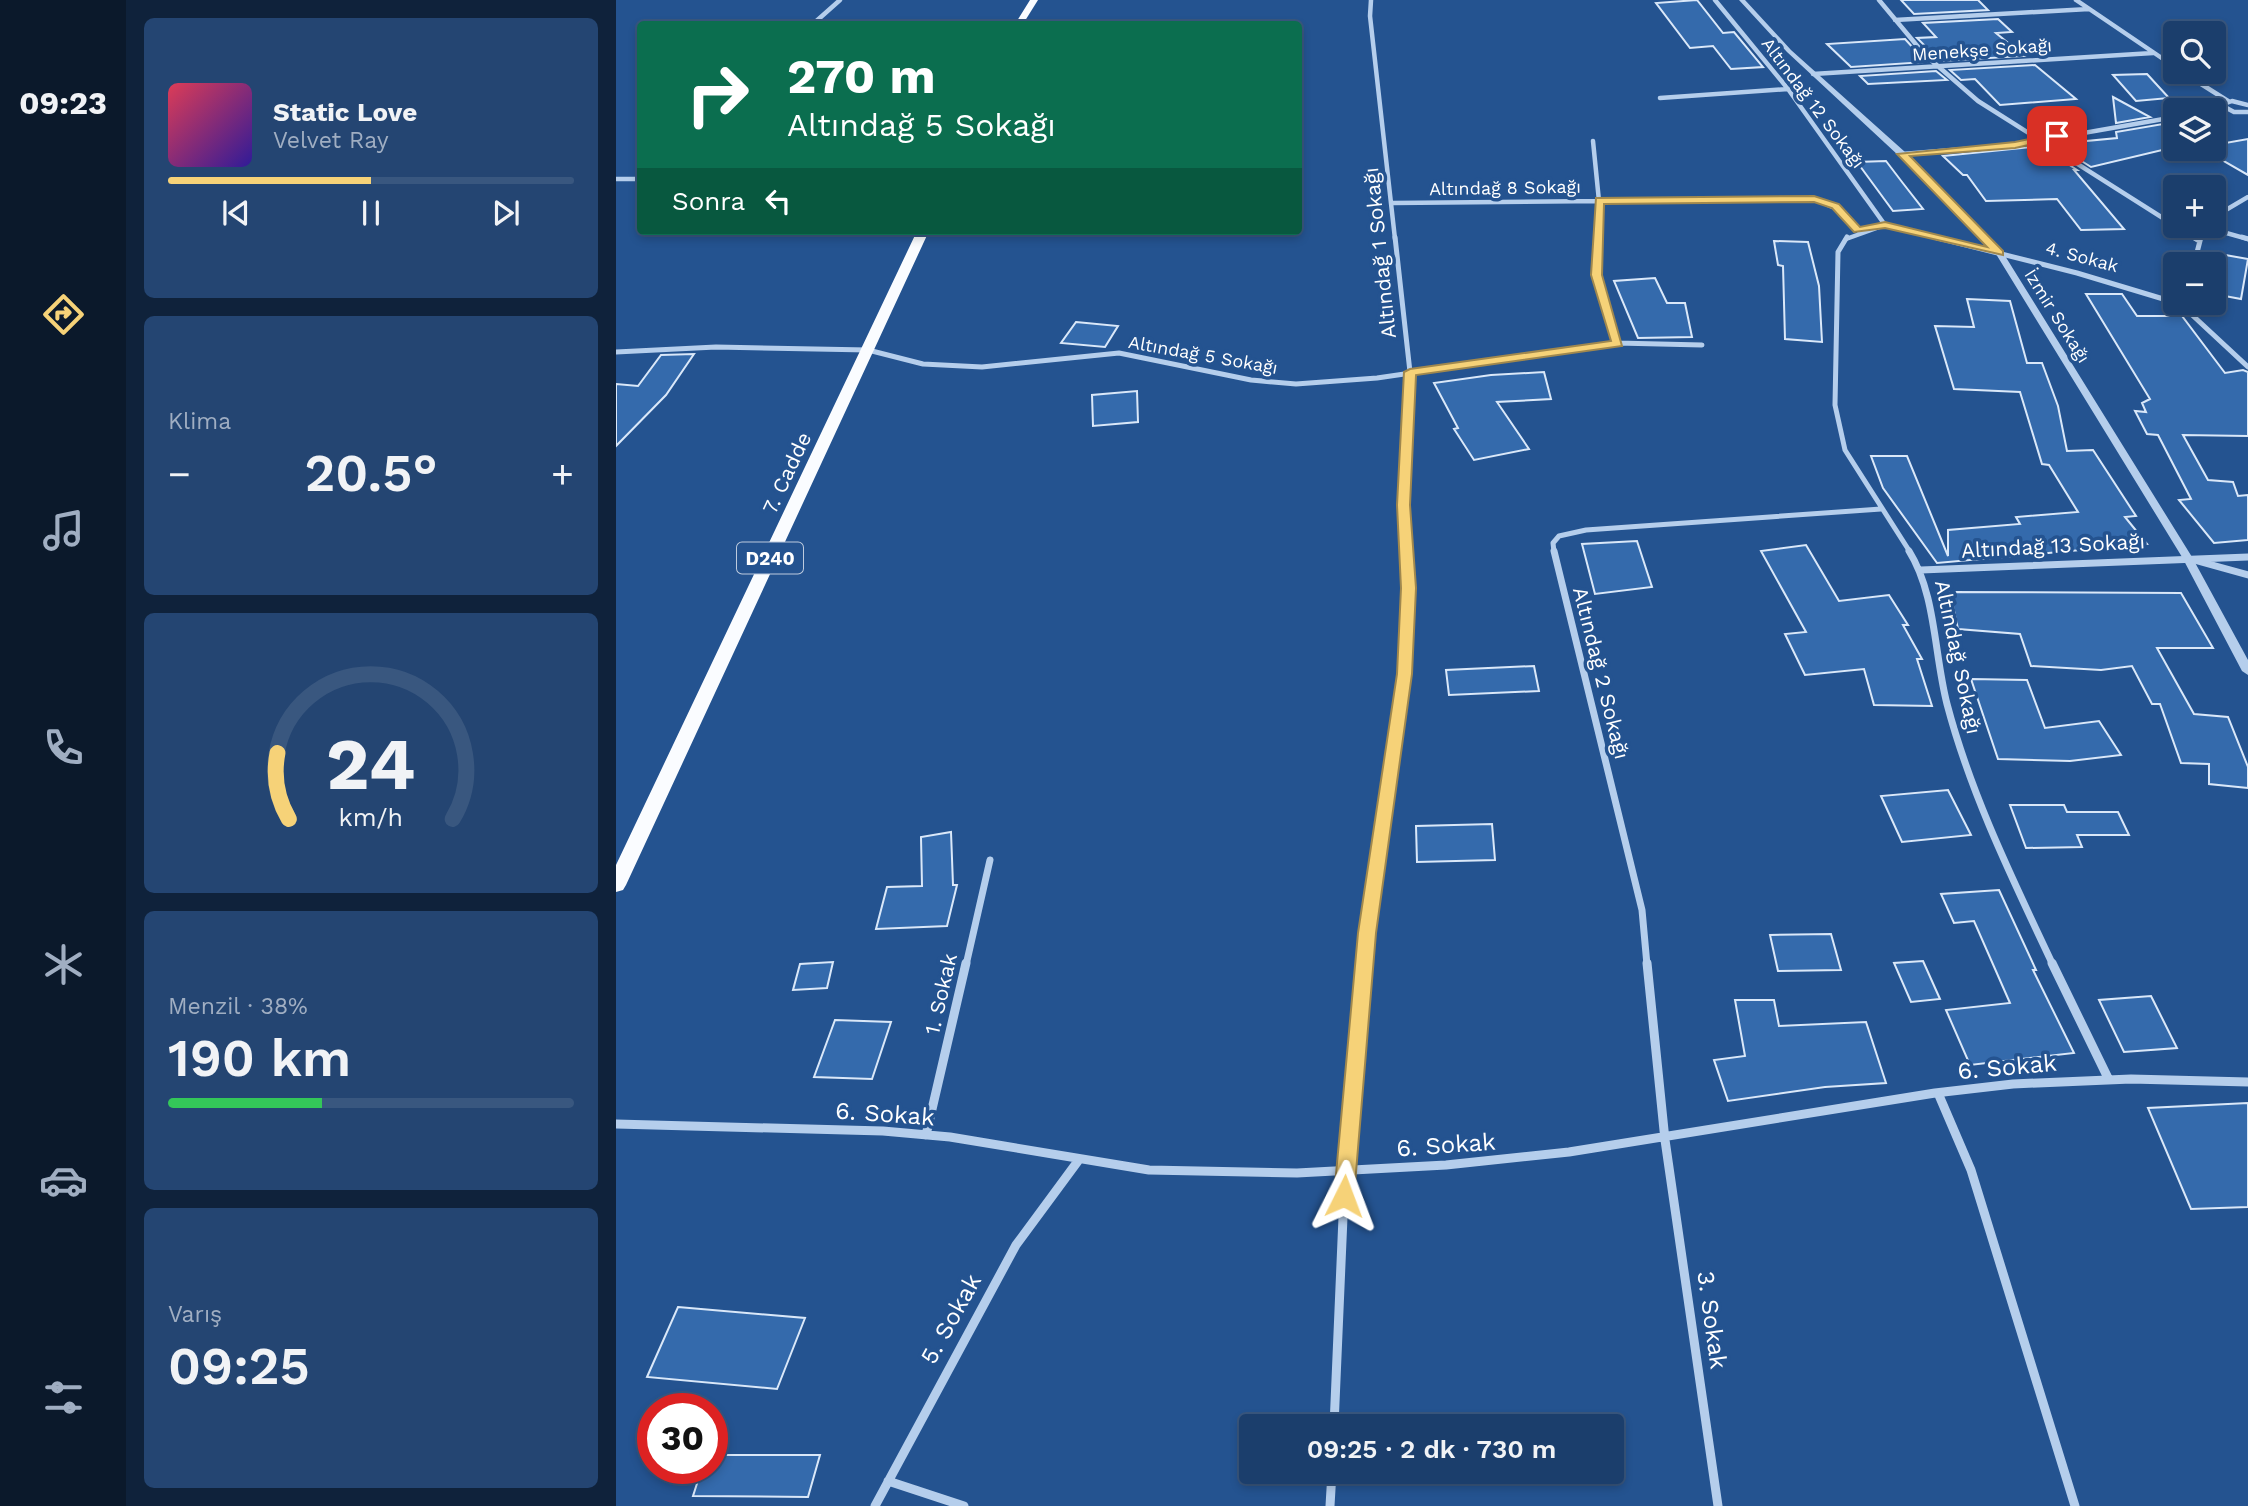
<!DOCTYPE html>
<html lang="tr">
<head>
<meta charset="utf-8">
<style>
	:root { --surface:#1b3e6c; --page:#244572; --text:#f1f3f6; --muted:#a0aec2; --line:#39577f; --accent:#f6d278 }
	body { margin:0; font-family:"Work Sans",sans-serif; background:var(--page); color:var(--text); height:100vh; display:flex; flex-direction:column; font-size:26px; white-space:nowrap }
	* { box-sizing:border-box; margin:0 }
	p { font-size:23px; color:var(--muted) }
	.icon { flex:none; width:38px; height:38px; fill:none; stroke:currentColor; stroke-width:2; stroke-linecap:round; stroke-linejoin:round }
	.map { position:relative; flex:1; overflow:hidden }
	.panel { display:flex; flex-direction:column; gap:18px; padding:18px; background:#0f223b; width:490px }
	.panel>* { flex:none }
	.hud { position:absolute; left:21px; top:21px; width:665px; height:214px; border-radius:7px; box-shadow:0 4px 10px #0003,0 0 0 2px var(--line); background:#0b6e4f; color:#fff; overflow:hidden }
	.controls { position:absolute; left:1547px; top:21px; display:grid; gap:14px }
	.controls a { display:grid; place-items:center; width:63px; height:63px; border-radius:7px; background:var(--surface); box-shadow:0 4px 10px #0003,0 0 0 2px var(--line); font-size:35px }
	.speed { position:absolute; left:21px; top:1393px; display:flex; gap:14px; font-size:35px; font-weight:700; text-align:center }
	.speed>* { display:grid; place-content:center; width:91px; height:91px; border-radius:50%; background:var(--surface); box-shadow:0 4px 10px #0003,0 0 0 2px var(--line); line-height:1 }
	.speed .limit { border:10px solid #d22; background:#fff; color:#111 }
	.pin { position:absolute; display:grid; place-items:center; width:60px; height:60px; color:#fff; margin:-30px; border-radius:14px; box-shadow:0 4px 10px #0006 }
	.me { position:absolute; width:77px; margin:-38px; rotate:3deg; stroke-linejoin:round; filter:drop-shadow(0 0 5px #0008) }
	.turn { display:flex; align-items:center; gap:24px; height:147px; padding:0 35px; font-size:32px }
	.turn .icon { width:91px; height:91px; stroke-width:2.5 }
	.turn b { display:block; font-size:49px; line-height:60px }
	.then { display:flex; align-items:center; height:66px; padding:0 35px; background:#0003; gap:14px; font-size:26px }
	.big { font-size:52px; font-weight:600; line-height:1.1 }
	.panel .card { flex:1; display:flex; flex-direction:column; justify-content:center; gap:10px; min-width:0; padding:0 24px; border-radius:10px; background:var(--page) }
	.panel .dial { align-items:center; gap:0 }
	.dial svg { height:182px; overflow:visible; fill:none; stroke:var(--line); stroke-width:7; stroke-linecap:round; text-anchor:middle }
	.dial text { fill:var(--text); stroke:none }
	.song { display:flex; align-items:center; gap:21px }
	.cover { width:84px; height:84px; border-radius:10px; background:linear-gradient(135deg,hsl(350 70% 55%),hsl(250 70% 35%)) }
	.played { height:7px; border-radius:4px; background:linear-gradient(90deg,var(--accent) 50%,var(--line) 50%) }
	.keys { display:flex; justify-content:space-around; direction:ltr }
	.heat { display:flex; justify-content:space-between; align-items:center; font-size:38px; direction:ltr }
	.charge { height:10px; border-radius:5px; background:linear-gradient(90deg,#34c759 38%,var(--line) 0) }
	.trip { position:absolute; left:623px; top:1414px; width:385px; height:70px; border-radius:7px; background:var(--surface); box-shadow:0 4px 10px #0003,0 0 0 2px var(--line); font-weight:600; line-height:70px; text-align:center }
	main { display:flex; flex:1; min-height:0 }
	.dock { display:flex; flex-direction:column; width:126px; justify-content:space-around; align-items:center; background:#0b192b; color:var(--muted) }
	.dock .icon { width:49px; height:49px }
	.dock .on { color:var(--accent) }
	.dock b { font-size:32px; color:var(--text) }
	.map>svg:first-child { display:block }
</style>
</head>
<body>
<main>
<nav class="dock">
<b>09:23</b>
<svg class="icon on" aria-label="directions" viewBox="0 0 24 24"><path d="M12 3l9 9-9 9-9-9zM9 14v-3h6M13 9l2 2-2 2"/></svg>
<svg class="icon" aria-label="music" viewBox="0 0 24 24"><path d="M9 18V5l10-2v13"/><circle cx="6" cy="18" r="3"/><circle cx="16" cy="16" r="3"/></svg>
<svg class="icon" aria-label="phone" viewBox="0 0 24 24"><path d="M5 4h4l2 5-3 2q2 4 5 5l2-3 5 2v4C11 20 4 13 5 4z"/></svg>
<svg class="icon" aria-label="climate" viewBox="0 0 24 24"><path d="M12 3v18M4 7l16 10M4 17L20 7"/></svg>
<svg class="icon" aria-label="car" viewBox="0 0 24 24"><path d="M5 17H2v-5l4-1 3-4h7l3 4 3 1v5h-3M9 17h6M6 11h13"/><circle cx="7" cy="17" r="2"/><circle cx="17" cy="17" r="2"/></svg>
<svg class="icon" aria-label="filters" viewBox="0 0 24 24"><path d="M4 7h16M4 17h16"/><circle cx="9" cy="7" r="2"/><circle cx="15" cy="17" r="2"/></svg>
</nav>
<section class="panel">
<div class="card">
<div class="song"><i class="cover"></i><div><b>Static Love</b><p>Velvet Ray</p></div></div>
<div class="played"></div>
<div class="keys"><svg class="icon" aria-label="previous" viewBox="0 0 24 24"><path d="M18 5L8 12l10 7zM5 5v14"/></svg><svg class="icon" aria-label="pause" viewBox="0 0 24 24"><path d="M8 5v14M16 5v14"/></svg><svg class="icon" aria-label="next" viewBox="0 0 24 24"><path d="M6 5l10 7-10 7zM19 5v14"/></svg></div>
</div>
<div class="card"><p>Klima</p>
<div class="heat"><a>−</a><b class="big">20.5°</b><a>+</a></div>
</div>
<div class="card dial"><svg viewBox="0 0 100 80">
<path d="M14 69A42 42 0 1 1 86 69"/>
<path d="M14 69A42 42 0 0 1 9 40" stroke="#f6d278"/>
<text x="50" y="56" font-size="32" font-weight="700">24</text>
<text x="50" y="72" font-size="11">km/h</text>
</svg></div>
<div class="card"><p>Menzil · 38%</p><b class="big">190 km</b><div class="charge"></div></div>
<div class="card"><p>Varış</p><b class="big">09:25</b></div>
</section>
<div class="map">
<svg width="1632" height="1506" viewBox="0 0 1632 1506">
	<rect width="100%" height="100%" fill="#245390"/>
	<!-- building -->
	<path fill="#346aac" stroke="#dae8f9" stroke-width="2" d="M1081,0L1107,33L1118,32L1147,67L1115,69L1097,46L1074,48L1040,3Z
		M1285,0H1362L1372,10L1298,14Z
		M1382,19L1396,32L1380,33L1408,56L1324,61L1301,38L1320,37L1307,23Z
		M1289,39L1310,62L1235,67L1211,44Z
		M1419,65L1460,99L1384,105L1359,79L1345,80L1334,70Z
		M1320,71L1331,80L1252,84L1244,76Z
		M1531,74L1553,98L1520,101L1497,75Z
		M1497,97L1534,117L1500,123Z
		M1547,124L1559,131V147L1475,167L1439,144L1501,138L1500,132Z
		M1632,139V175L1587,149H1598V145Z
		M1425,146L1461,170H1458L1508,229L1465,230L1441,199L1370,201L1351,175H1347L1327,156Z
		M1270,161L1286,182L1307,209L1277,211L1241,162Z
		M1158,241L1192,242L1203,286L1206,342L1169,339L1167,266L1162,265Z
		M1598,253L1632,259L1625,299L1598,294Z
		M1039,278L1051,303H1069L1076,337L1022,338L998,281Z
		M1470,294H1506L1521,316H1566L1609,373L1627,370L1632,372V436L1567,435L1592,480L1617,482L1622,496L1632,495V540L1598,543L1563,500L1575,499L1542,435L1531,434L1519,411L1530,412L1526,403L1534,399Z
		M1351,299L1394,301L1411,363H1426L1442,406L1451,451L1477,450L1520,516L1509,517L1531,544L1321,563L1267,488L1255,456H1291L1332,556V530L1404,524L1400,517L1462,512L1433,465L1426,464L1404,392L1338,389L1319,326L1358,327Z
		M460,322L502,326L489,347L445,343Z
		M78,354L50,395L0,446V384L22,386L45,355Z
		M928,372L935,399L881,402L913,449L858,460L838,429L842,428L818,383L875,375Z
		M521,391L522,422L477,426L476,395Z
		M1021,541L1036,587L979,594L966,544Z
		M1190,545L1223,601L1273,595L1292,625H1287L1306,659H1301L1316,706L1258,705L1248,669L1189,675L1169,634L1190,632L1145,551Z
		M1334,592L1565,593L1597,648H1541L1578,714L1612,717L1632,767V788L1593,784V764L1565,763L1544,704H1536L1516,666L1485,670L1415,666L1404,634L1342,629Z
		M918,666L923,691L833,695L830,670Z
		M1355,679L1411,680L1429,728L1483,721L1505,755L1454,761L1382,759Z
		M1332,790L1355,835L1286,842L1265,796Z
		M1394,805H1448L1451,812H1502L1513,835H1461L1466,847L1410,848Z
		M876,824L879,860L801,862L800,826Z
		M335,832L337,885H341L331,926L260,929L271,887L306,886L305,837Z
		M1383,890L1420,970H1417L1458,1053L1354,1065L1330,1010L1394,1003L1358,921L1338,923L1325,894Z
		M1215,934L1225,970L1162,971L1154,935Z
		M1307,961L1324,999L1295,1002L1278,963Z
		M217,962L211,988L177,990L184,964Z
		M1535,996L1561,1048L1508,1052L1483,1000Z
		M1119,1000H1158L1163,1026L1250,1022L1270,1083L1209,1087L1112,1101L1098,1060L1129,1056Z
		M219,1020L275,1022L256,1079L198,1077Z
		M1632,1103V1207L1575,1209L1532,1108Z
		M62,1307L189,1318L161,1389L31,1377Z
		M96,1455H204L192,1497L77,1496L86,1468H96Z"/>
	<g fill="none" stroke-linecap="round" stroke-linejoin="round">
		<!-- minor-far3 -->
		<path stroke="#b5ceec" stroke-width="4.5" d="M755,0L754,16L779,239
			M1099,0L1172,89L1269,225
			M1263,0L1308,54L1362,101L1580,239
			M1460,0L1559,67
			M1279,20L1473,9
			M197,24L224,0
			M1566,72L1612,101
			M1197,74L1537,53
			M1044,98L1172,89
			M1632,105L1616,101L1605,105L1618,112H1632
			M1598,111L1610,109
			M977,141L983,201L981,239
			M1286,154L1399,145L1559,117
			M0,179H24
			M777,203L1198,199L1228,212L1242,230
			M1598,217L1632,197
			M1589,227L1632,239
			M1230,239L1269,225L1325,239
			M1584,239L1590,226"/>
		<!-- minor-far2 -->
		<path stroke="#b5ceec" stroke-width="5" d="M779,237L794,372L787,505L789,552
			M982,237L980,275L1002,343
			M1231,237L1222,252L1219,405L1229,450L1294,552
			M1318,237L1461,273L1554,301L1574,313L1632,367
			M1577,237L1583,241
			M1626,237L1632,239
			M1578,264L1585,237
			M0,352L100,347L252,350L307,364L366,367L503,353L635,380L680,384L761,378L1001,343L1086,345
			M938,552L937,543L943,536L970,530L1265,509"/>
		<!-- minor-far1 -->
		<path stroke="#b5ceec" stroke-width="7" d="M938,551L1026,910L1031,965
			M1293,551C1320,594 1318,654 1331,704C1355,795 1397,880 1437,965
			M1578,560L1632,575
			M1305,570L1632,557
			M350,965L374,860
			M748,965L789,674L792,626L789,551"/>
		<!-- minor -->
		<path stroke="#b5ceec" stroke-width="9" d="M1031,963L1049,1140L1102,1506
			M1436,963L1492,1078
			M1322,1093L1355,1170L1459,1506
			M0,1124L267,1131L334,1137L533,1170L681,1173L830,1165L953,1152L1319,1093L1397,1084L1515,1079L1632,1082
			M310,1135L350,963
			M718,1426L729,1171L748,963
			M272,1481L348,1506
			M259,1506L400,1245L462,1161
			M714,1506L716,1472"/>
		<!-- tertiary -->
		<path fill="#b5ceec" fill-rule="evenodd" d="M1123,0H1129L1175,50L1289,152L1386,251L1576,557L1632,660V675L1626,671L1566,557L1380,254L1283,156L1171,52Z"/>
		<!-- primary -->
		<path fill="#fafcff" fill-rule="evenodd" d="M414,0H422L407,24H399Z
			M301,231H313L10,885L7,890L0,892V865Z"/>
	</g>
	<!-- route -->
	<path fill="#f6d278" stroke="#a0884e" stroke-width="2" d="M1441,133L1445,138L1399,148L1294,156L1387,251V255L1269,228L1238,232L1216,208L1198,202L988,204L986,275L1006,346L800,375L794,505L800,588L796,674L760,933L738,1196L735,1203L728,1206L721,1203L718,1196L742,933L781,674L785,588L781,505L788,372L794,369L995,341L975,275L980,198L1198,196L1223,204L1244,227L1269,222L1371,247L1281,154L1399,142Z"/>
	<g text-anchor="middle" stroke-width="7" stroke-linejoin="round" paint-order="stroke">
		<!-- far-street labels -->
		<g font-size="18" fill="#fff" stroke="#245390">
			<text transform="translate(1366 50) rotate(-4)" y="6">Menekşe Sokağı</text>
			<text transform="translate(1197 103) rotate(53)" y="6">Altındağ 12 Sokağı</text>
			<text transform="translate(889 188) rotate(-1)" y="6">Altındağ 8 Sokağı</text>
			<text transform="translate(1466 257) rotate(15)" y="6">4. Sokak</text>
			<text transform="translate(1441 316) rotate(58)" y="6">İzmir Sokağı</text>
			<text transform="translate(587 355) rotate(10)" y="6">Altındağ 5 Sokağı</text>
		</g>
		<!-- shield labels -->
		<rect fill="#245390" stroke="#bdcbde" stroke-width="2" x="121" y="542.5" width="66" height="31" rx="5"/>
		<g font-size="19" font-weight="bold" fill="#fff">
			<text x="154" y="565">D240</text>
		</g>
		<!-- street labels -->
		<g font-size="21" fill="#fff" stroke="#245390">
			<text transform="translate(764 253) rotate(-96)" y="7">Altındağ 1 Sokağı</text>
			<text transform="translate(171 473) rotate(-65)" y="7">7. Cadde</text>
			<text transform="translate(1437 546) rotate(-3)" y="7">Altındağ 13 Sokağı</text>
			<text transform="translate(1342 657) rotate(78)" y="7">Altındağ Sokağı</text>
			<text transform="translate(985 673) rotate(76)" y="7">Altındağ 2 Sokağı</text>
			<text transform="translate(325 994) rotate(-77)" y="7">1. Sokak</text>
		</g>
		<!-- near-street labels -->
		<g font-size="24" fill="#fff" stroke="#245390">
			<text transform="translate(1391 1067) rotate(-5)" y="8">6. Sokak</text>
			<text transform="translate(269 1114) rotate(4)" y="8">6. Sokak</text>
			<text transform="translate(830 1145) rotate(-4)" y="8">6. Sokak</text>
			<text transform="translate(335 1319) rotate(-61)" y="8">5. Sokak</text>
			<text transform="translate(1096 1320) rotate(82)" y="8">3. Sokak</text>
		</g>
	</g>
</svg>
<div class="controls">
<a><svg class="icon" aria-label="search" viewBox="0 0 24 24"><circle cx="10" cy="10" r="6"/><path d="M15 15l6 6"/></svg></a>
<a><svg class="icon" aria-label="layers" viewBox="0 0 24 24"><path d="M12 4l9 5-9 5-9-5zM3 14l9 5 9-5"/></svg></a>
<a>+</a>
<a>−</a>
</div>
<div class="speed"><div class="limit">30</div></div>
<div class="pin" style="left:1441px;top:136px;background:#d93025"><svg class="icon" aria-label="arrive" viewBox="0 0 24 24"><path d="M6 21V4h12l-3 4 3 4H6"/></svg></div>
<svg class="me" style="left:728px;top:1196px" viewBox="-20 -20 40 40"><path d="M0-17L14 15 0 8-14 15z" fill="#f6d278" stroke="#fff" stroke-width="4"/></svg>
<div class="trip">09:25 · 2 dk · 730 m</div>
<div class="hud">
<div class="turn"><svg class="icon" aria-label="right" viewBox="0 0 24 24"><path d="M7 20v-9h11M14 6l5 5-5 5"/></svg><div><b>270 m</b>Altındağ 5 Sokağı</div></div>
<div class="then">Sonra<svg class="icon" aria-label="left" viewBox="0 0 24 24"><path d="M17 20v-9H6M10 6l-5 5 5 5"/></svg></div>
</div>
</div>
</main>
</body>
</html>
